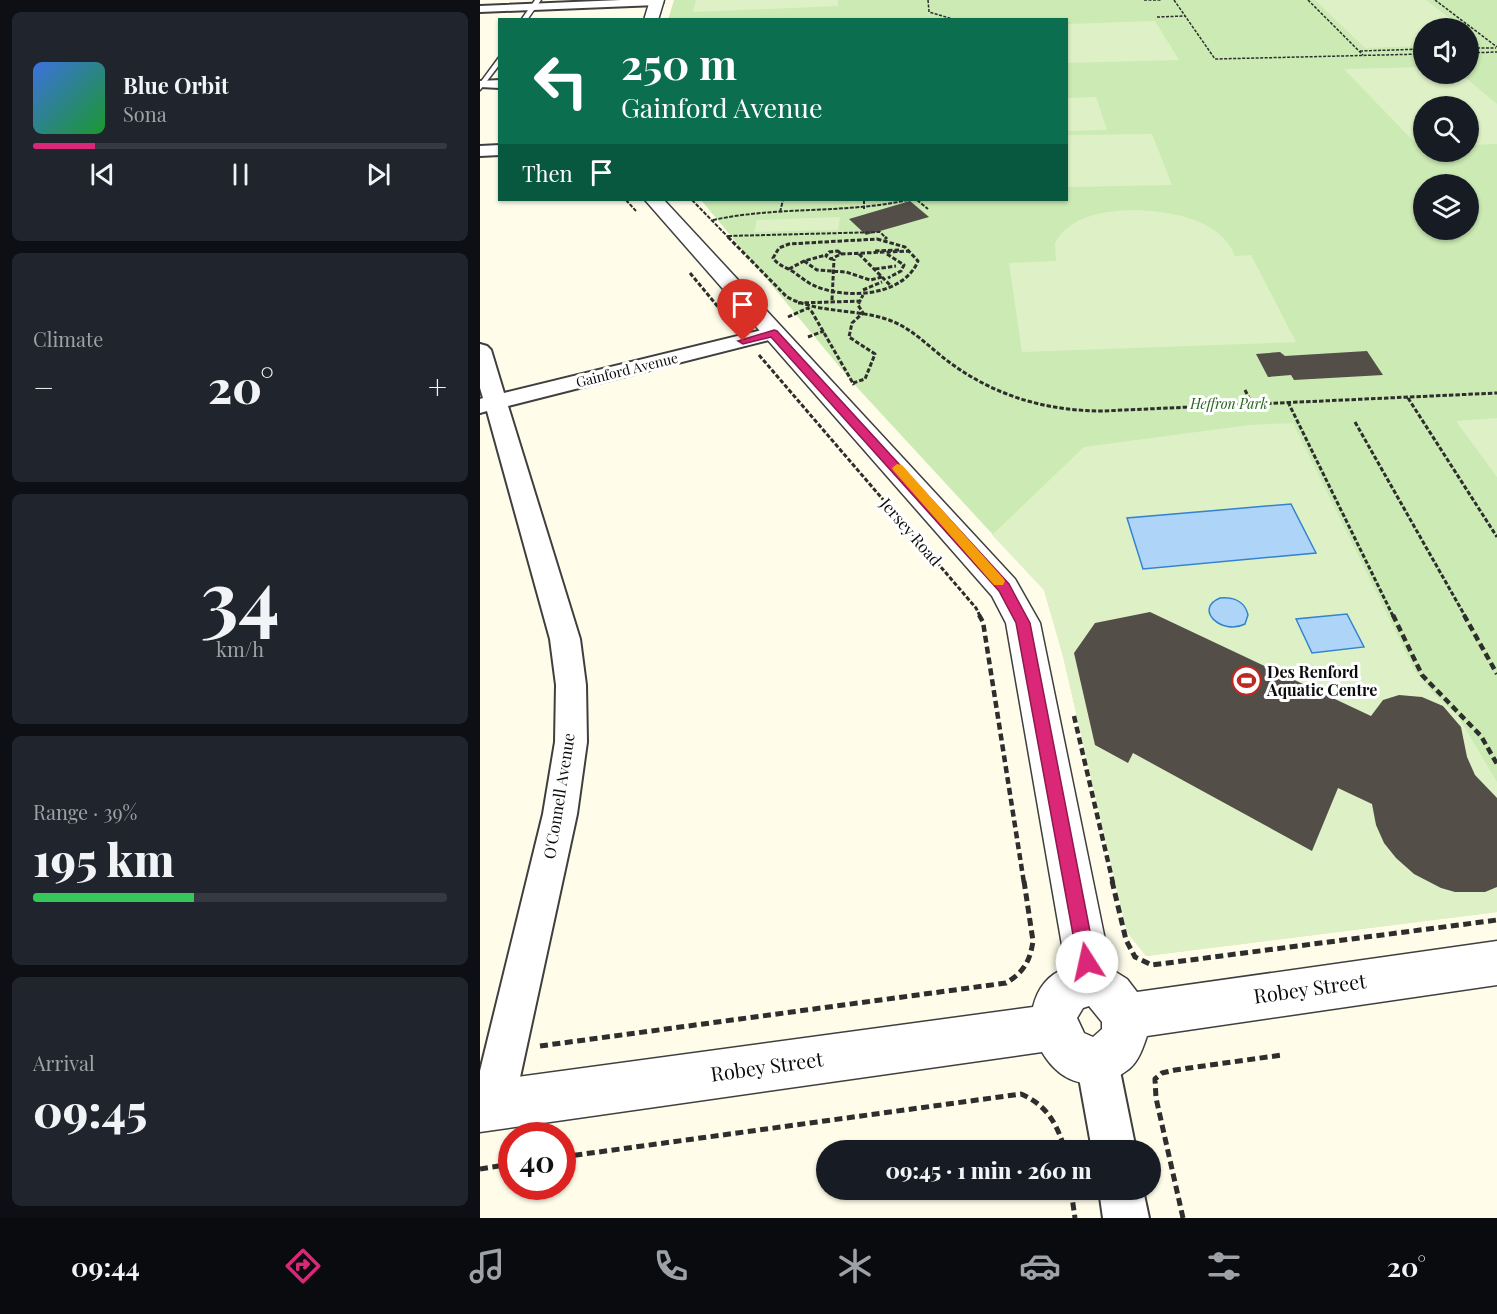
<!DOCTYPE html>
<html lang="en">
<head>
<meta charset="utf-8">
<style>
	:root { --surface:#171b24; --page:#20242c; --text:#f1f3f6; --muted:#9ea1a6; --line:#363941; --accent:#db2777 }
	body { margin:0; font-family:"Playfair Display",serif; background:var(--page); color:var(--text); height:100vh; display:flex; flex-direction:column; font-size:22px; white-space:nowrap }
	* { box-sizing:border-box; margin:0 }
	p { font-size:20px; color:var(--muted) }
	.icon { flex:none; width:33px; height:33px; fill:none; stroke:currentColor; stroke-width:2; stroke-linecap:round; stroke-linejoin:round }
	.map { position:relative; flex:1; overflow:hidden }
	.drawer { display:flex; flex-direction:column; gap:12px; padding:12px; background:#0d0f14; width:480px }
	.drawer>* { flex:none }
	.banner { position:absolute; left:18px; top:18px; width:570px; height:183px; border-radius:0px; box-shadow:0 2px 4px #0004; background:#0b6e4f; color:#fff; overflow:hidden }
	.tools { position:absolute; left:933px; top:18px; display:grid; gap:12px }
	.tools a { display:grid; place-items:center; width:66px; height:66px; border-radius:50%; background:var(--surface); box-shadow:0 2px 4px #0004; font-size:30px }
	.speed { position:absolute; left:18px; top:1122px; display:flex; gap:12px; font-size:30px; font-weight:700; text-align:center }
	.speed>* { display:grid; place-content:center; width:78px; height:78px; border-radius:50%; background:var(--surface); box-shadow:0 2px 4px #0004; line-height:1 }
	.speed .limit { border:9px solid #d22; background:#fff; color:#111 }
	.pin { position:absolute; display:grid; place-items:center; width:51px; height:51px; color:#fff; margin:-62px -26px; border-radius:50% 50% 50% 0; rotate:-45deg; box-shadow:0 0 6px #0007 }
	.pin .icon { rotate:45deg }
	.me { position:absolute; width:66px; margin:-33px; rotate:350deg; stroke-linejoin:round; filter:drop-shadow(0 0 4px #0008) }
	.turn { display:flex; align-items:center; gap:21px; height:126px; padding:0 24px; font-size:27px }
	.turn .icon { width:78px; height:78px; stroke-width:2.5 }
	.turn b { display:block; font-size:42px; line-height:51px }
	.then { display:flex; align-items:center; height:57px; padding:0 24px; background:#0003; gap:12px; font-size:22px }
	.big { font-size:45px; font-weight:800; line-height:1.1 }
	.drawer .card { flex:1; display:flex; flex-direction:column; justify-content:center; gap:9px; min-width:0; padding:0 21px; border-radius:9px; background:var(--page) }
	.drawer .dial { align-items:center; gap:0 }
	.dial b { font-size:78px; line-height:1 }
	.song { display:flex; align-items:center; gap:18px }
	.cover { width:72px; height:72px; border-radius:9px; background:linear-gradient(135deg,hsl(220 70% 55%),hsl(130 70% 35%)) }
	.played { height:6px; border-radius:3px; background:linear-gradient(90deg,var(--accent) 15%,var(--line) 15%) }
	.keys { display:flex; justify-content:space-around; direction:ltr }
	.heat { display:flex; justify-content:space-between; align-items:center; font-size:33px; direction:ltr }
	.charge { height:9px; border-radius:4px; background:linear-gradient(90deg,#34c759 39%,var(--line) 0) }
	.trip { position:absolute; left:336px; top:1140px; width:345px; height:60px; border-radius:30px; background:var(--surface); box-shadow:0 2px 4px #0004; font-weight:800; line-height:60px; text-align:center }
	.tabs { display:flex; height:96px; justify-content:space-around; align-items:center; background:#090b0e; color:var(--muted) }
	.tabs .icon { width:42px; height:42px }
	.tabs .selected { color:var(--accent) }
	.tabs b { font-size:27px; color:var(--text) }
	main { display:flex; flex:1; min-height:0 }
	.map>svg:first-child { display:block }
</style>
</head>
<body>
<main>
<section class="drawer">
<div class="card">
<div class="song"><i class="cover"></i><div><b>Blue Orbit</b><p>Sona</p></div></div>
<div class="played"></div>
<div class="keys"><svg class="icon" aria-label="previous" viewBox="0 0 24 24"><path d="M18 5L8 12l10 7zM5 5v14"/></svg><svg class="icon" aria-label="pause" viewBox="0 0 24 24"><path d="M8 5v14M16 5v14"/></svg><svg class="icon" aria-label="next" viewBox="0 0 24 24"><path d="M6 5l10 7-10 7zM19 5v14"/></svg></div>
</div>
<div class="card"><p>Climate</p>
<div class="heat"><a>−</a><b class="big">20°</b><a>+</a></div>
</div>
<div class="card dial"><b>34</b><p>km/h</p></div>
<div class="card"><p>Range · 39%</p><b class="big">195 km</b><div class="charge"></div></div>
<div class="card"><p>Arrival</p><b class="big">09:45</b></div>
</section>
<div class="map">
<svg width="1017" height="1218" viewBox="0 0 1017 1218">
	<rect width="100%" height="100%" fill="#fffdea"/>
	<!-- green -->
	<path fill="#cbeab4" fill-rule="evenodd" d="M194,0H1017V912L666,956L647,932L583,656L564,590L373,383L221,200H586V20H188ZM944,28H988V74H944ZM944,106H988V152H944ZM944,184H988V230H944Z"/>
	<!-- pitch -->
	<path fill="#def1c6" d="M216,0H358V6L213,12Z
		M835,0H946L983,28H944L943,46L885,48Z
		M675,21L699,60L587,63V24Z
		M943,67L944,74H981L1017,104V144L989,145L988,106H944L943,146H938L864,69Z
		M616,97L627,130L587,131V98Z
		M672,134L692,185L587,187V135Z
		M653,210C688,211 741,218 755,256L771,255L816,342L542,352L529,263L576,261L575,243C590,215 625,211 653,210Z
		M360,217L358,230L274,232L277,220Z
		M1017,418V477L976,421Z
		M813,423L934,669L953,693L978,716L1017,782V912L666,956L647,932L583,656L564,590L512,535L604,447L769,425Z"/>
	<!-- water -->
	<path fill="#aed5f7" stroke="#3383d0" stroke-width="1.5" d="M811,504L836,553L663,569L647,518Z
		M740,598C753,597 765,601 768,615L765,624C742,636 713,609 740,598Z
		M867,614L884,647L832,653L816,619Z"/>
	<!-- building -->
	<path fill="#544e48" d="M430,201L449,217L386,235L369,219Z
		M887,351L903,375L814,380L811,375L788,377L776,354L800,352L805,356Z
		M670,612L891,716L903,700L919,695L942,697L963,706L981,727L987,757L995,775L1017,798V887L1005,892H975L961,888L934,874L916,858L904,843L896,825L892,804L858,788L832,851L653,753L648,763L615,745L594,653L615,623Z"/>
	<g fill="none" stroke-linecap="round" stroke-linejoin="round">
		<defs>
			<path id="service" d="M55,0H61L47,20H41Z
				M20,56V64L0,90V83Z"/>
			<path id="minor" d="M141,0H181L183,2L177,5L0,12V6Z
				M20,80V88L0,87V81Z
				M20,145V155L0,156V146Z
				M294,327L301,329L304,333L301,337L28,406L100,639L106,685L107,742L97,814L34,1105L28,1120L13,1126L0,1121V1071L63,814L75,742L76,685L70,639L7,411L0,413V399L3,398L0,388V344L7,346L11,350L24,393Z
				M617,1040L632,1046L638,1061L656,1150H612L596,1061L602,1046Z
				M619,1190H663L669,1218H623Z"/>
			<path id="tertiary" d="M170,0H184L178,20H164Z
				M165,200H184L535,579L560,623L631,969L647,979L657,992L1017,941V985L667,1036C663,1047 659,1061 649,1069C617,1094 582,1086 562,1052L0,1132V1082L553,1007C558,987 568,975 586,968L526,623L512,596ZM609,1006L622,1022V1029L613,1037L604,1033L597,1018L603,1008Z"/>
		</defs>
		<!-- service casing -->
		<use href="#service" stroke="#3f3f3f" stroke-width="3"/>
		<!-- minor casing -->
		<use href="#minor" stroke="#3f3f3f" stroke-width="4"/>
		<!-- tertiary casing -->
		<use href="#tertiary" stroke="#3f3f3f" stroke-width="3"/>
		<!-- path-far4 -->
		<path stroke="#2e2e2e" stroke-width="1.5" stroke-dasharray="3 1.5" stroke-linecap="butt" d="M448,0L449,12L476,20
			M664,0H682
			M694,0L735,59L944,54
			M828,0L883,55
			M955,0L1017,47
			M677,17L705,16
			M211,20L245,19
			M483,20L503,19
			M988,48H1016
			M880,51L944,49
			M988,53L1017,52"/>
		<!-- path-far3 -->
		<path stroke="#2e2e2e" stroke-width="2" stroke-dasharray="4 1.5" stroke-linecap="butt" d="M146,200L156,211
			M212,200L249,238
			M384,200V209
			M437,200L448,209
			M300,212L303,200
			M233,220C298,206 364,214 428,200
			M248,236L400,232L406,238"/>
		<!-- path-far2 -->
		<path stroke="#2e2e2e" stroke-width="3" stroke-dasharray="4.5 2" stroke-linecap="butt" d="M248,237L307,297C339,314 375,308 409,320C432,328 450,348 469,362C515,396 566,411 623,411L1017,393
			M405,237L407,239
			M397,239L425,247L438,261C424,296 367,300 335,286C327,283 320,276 312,271C305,267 298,265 293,258L299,248L309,244Z
			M358,251L361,254L351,259L346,256L349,252Z
			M395,251L420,250
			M361,254L429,251
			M379,254L412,287
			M407,254L424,265L421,271L408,278
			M324,261L337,270L366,272L390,280L402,277
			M309,269L324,261L346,255
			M395,269L416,266
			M210,273L253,325
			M383,290L402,282
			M352,300L354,259
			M318,303L382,301
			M308,317L328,308L332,312L374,385
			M328,337L344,331
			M279,355L496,608L500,616
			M373,383L385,379L395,354L369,337L372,323L383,313L378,305L383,295
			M765,390L772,404
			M928,398L1017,537
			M808,402L913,616
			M875,422L985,616"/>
		<!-- path-far1 -->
		<path stroke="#2e2e2e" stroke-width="4.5" stroke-dasharray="7 4" stroke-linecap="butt" d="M499,615L503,622L544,883
			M913,615L942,675L1001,736L1017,764
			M984,615L1017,674
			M594,716L633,883"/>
		<!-- path -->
		<path stroke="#2e2e2e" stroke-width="5" stroke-dasharray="8 4.5" stroke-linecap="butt" d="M632,881L646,940L655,957L672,965L1017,920
			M60,1046L526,983C544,972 550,961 553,941L544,881
			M82,1157L541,1094C567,1105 577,1124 585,1150
			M0,1169L32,1164
			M591,1190L595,1218
			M703,1218L676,1098L675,1079L682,1073L695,1070L802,1055"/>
		<!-- service -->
		<use href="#service" fill="#fff" fill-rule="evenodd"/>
		<!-- minor -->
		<use href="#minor" fill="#fff" fill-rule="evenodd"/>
		<!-- tertiary -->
		<use href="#tertiary" fill="#fff" fill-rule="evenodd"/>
	</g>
	<!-- route -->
	<path fill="#db2777" stroke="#8e194d" stroke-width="1.5" d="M294,330L297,331L529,584L550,623L616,962L614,968L607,971L601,968L598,962L536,623L519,591L291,337L263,344L258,341Z"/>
	<!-- slow -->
	<path fill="#f59e0b" d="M417,464L422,465L523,578L525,581L523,585H514L413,470L412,468Z"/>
	<!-- icons -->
	<defs>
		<symbol id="stadium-ring" viewBox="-11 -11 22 22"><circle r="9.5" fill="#fff" stroke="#be2821" stroke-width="1.5"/><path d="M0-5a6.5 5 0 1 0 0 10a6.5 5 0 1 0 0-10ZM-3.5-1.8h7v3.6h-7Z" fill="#be2821"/></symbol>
	</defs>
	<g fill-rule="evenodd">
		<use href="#stadium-ring" x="750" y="664" width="33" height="33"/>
	</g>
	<g text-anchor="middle" stroke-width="6" stroke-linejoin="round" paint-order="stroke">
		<!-- far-street labels -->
		<g font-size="14" fill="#0c0c0c" stroke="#fff">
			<text transform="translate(147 370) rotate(-14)" y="5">Gainford Avenue</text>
		</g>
		<!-- far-park labels -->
		<g font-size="14" font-style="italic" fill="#24641b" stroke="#fff">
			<text x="749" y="409">Heffron Park</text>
		</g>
		<!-- street labels -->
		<g font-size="16" fill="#0c0c0c" stroke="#fff">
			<text transform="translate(431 532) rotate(49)" y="6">Jersey Road</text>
			<text transform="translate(79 796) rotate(-81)" y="6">O'Connell Avenue</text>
		</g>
		<!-- poi labels -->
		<g font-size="16" font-weight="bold" fill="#0c0c0c" stroke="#fff" text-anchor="start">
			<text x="787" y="678">Des Renford<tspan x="787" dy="18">Aquatic Centre</tspan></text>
		</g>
		<!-- near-street labels -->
		<g font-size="20" fill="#0c0c0c" stroke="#fff">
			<text transform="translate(830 989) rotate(-8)" y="7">Robey Street</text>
			<text transform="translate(287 1067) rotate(-8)" y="7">Robey Street</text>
		</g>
	</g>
</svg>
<div class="tools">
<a><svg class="icon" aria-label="sound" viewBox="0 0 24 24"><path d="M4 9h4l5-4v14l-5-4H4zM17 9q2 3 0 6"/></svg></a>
<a><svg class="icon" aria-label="search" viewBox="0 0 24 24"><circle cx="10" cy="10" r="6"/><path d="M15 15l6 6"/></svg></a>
<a><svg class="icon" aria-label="layers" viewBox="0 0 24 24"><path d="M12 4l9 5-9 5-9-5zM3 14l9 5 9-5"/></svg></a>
</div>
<div class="speed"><div class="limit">40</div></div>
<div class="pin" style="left:263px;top:341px;background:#d93025"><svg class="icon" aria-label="arrive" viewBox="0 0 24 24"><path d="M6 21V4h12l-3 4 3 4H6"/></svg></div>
<svg class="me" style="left:607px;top:962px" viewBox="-20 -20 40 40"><circle r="19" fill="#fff"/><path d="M0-13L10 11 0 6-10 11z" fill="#db2777"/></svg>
<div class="trip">09:45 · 1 min · 260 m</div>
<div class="banner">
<div class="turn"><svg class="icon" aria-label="left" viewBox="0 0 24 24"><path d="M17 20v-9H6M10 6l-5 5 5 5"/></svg><div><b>250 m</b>Gainford Avenue</div></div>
<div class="then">Then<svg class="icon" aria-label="arrive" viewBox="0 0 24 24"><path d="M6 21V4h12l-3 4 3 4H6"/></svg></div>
</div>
</div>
</main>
<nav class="tabs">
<b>09:44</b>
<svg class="icon selected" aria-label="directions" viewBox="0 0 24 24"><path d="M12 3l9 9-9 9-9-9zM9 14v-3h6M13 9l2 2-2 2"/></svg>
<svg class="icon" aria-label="music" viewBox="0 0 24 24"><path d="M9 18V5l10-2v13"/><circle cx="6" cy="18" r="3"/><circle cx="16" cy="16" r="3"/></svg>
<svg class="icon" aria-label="phone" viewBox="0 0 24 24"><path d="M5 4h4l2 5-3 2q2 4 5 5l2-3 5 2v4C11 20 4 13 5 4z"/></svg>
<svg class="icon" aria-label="climate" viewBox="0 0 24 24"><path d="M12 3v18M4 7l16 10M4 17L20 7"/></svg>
<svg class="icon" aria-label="car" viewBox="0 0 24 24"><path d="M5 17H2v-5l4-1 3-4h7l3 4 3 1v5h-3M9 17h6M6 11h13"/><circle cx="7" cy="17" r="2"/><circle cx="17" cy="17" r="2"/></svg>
<svg class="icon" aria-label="filters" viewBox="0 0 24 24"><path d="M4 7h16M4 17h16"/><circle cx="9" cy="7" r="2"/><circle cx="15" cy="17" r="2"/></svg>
<b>20°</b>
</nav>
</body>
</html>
